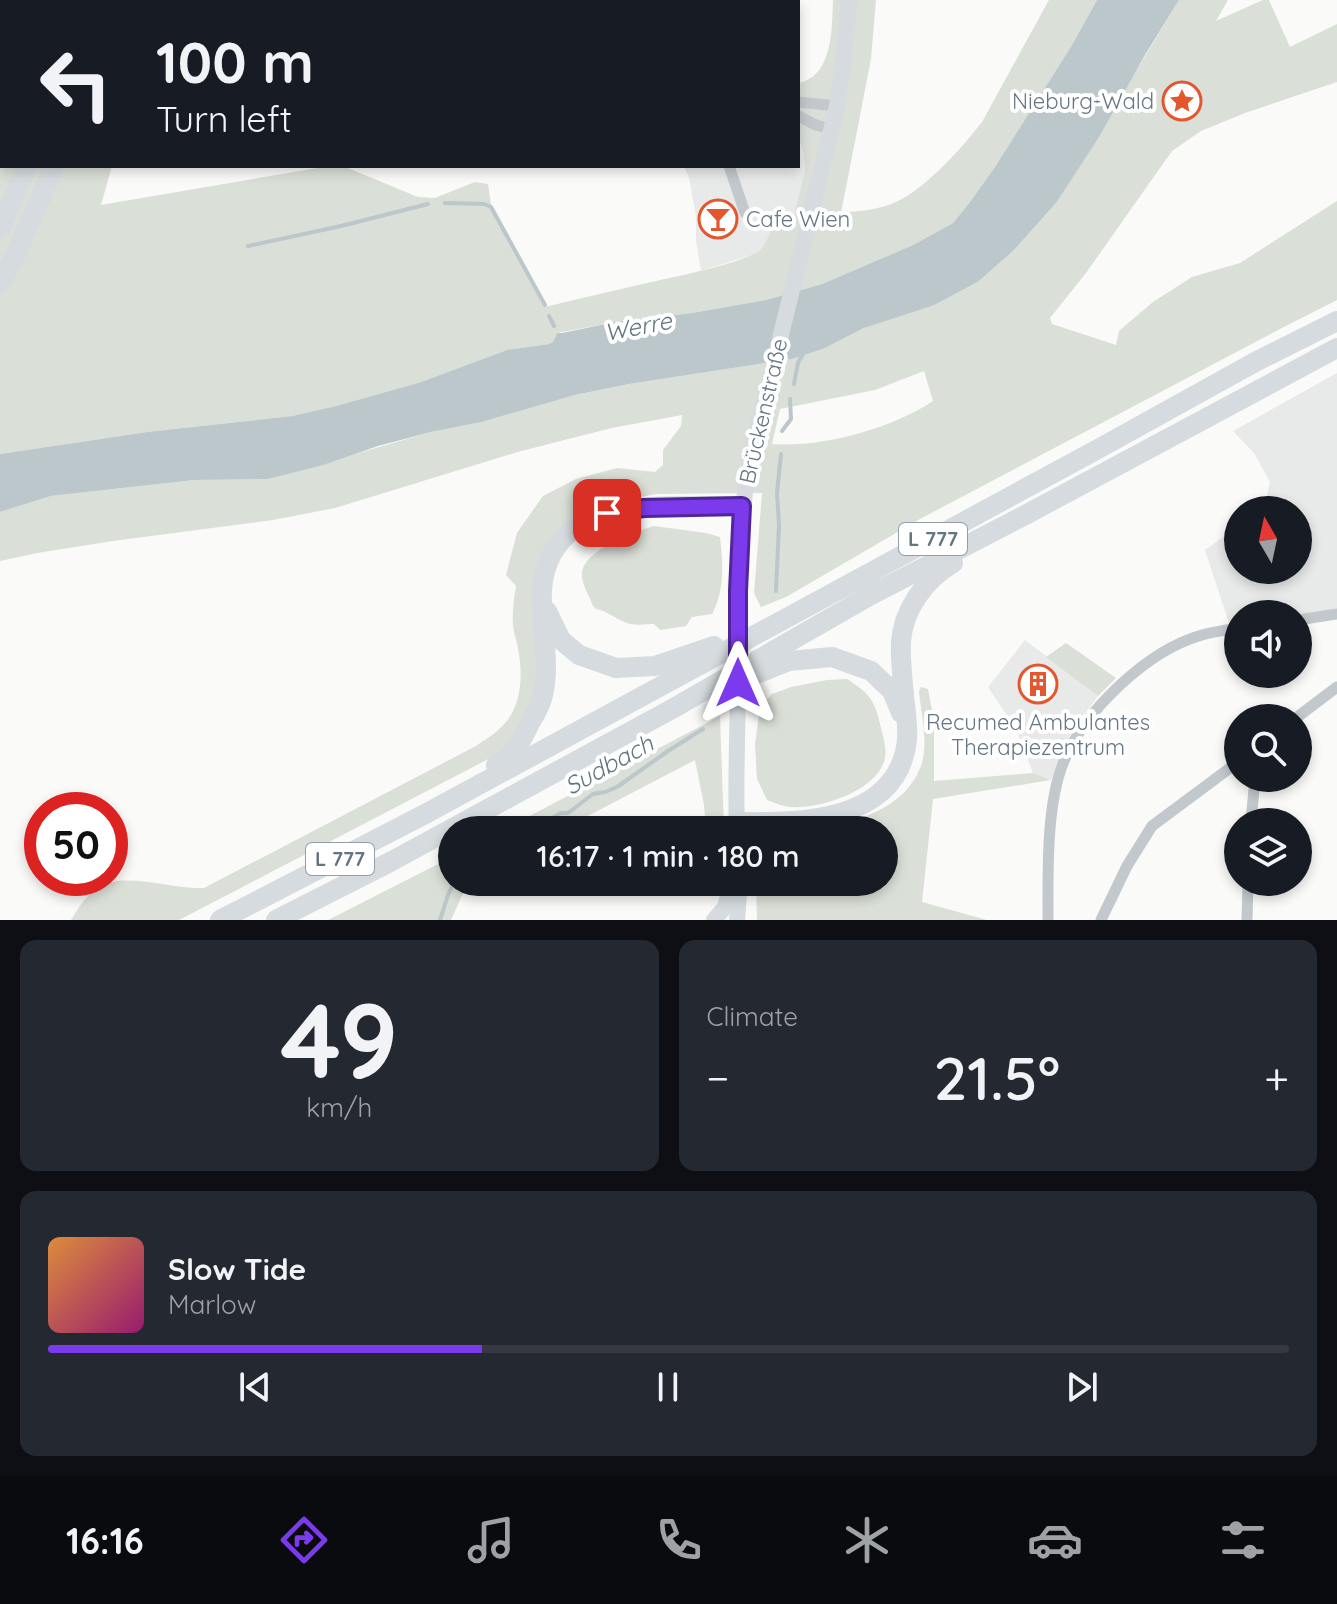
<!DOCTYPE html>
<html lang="en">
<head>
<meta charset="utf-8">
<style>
	:root { --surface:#171b24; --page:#242831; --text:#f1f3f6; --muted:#9ea1a6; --line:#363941; --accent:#7c3aed }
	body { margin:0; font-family:Quicksand,sans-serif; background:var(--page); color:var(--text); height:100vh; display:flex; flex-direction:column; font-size:30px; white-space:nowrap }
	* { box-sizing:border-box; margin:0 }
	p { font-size:26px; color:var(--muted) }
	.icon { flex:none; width:44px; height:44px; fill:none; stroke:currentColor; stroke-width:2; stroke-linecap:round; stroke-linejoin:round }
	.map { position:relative; height:920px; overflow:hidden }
	.details { display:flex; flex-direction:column; gap:20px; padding:20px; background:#0d0f14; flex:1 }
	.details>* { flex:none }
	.hud { position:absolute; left:0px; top:0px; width:800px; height:168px; box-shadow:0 4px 12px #0003; background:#171b24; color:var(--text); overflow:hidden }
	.needle { width:52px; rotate:351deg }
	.controls { position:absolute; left:1224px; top:496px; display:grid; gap:16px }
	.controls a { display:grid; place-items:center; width:88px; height:88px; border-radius:50%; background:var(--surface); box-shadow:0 4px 12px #0003; font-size:40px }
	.speed { position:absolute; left:24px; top:792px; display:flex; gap:16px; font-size:40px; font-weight:700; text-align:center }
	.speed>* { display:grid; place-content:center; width:104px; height:104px; border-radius:50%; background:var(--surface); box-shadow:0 4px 12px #0003; line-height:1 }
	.speed .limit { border:12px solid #d22; background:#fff; color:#111 }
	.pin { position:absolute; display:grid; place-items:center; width:68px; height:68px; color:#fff; margin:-34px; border-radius:16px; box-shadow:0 4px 12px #0006 }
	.me { position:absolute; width:88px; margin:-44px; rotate:0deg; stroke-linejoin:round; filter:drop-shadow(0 0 6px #0008) }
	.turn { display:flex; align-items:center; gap:28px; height:168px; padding:0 24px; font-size:36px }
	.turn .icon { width:104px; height:104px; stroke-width:2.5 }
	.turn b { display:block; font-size:56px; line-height:68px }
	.big { font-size:60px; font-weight:600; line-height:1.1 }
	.details .widget { flex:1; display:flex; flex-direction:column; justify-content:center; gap:12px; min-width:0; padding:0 28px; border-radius:16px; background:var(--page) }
	.details .dial { align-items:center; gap:0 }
	.dial b { font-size:104px; line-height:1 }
	.song { display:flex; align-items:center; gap:24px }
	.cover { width:96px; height:96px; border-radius:12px; background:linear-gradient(135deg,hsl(30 70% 55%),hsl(320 70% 35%)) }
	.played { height:8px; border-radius:4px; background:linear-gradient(90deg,var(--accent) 35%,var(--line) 35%) }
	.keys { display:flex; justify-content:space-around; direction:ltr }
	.heat { display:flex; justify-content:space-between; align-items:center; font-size:44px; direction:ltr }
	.details .tiles { flex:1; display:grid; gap:20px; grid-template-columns:1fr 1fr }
	.widget:last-child { grid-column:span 2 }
	.trip { position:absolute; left:438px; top:816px; width:460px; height:80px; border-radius:40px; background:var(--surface); box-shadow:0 4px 12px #0003; font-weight:600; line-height:80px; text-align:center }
	.tabs { display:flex; height:128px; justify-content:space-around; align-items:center; background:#090b0e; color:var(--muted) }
	.tabs .icon { width:56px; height:56px }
	.tabs .on { color:var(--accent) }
	.tabs b { font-size:36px; color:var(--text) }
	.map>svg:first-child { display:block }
</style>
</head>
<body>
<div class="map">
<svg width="1337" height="920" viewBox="0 0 1337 920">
	<rect width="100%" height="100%" fill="#fafaf8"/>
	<!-- built -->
	<path fill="#e8e9e9" d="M798,138L803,150L805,170L794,215L771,233L765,244L755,254L701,271L696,241V216L689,178L684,166H798Z
		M1337,373V611L1298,615L1238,614V622L1229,623L1205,550L1238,526V570H1298V510H1260L1264,507L1270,482L1254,453L1233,431Z
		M1025,640L1098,696L1072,731L1058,761L1051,780L1033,773L1016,729L988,687Z"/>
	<!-- green -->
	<path fill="#dadfd7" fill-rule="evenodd" d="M833,0H876L871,59L841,213C859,211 879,210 896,202C925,189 962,148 982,122L1049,0H1097L1072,45L995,167L970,202L953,223L913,245L822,284L766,300L692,313L615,322L557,333L553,342L549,344L507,350L421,382L336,406L292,416L147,432L0,454V103L2,99V166H112L101,205L329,166H343L418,197L435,198L475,182L488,184L492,211L545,307C585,297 625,288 665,279C693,273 727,266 754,254C773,245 769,212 794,215L805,170L803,150L798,138V83C833,77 832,28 833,0Z
		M1179,0H1228L1216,21L1263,0H1269L1290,47L1337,24V82L1245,113L1201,131L1172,151L1086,273L1050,318L1052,324L1116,345L1119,331L1153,302L1192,277L1240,263L1337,201V300L1280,329L920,519L786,597L761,607L754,593L762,493L657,494L590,506L569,520L551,541L534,585L532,610L540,687L521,732L498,754L179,920H71C78,909 87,893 99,887C127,871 173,890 204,888L476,746C486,739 498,732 506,722C522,703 523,672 518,649C517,640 513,632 513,624C512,611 514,599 516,586L506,575L517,533L543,496L576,479L617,468L655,472L663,465V450L681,426L682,415L612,428L521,451L335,508L273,520L113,541L37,553L0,561V512L51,496L195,480L268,479L431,432L482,422L575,395L629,384L792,359L823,349L864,328L979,281L1013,251L1056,203ZM924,371L933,401C891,429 821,448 772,444L780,409L875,390Z
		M654,526L706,533L720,537C723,563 725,590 712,614L692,617L686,626L660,630L654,624C645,624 635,626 627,623C615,619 608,611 596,609L593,606C590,597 582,585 582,576C580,551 635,532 654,526Z
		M1066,643L1116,678L1098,696L1046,657Z
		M847,679C870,694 875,700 881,728C883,736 887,749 885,758C878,791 820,809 791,807C784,807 775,803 767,800L757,779L755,744L760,708L772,694L791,687L827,680Z
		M921,687L928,689L934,721V781L1033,773L1051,780L933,799L922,902L987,920H757L756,882H884V830H818C857,821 905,809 921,766C929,743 921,714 919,691Z
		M720,716L724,830H706L704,805L695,760L561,830H503Z
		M452,857V882H468L451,920H328Z"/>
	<!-- water -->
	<path fill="#bbc7cb" d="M1097,0H1179L1145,55L1099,137L1056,203L1013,251L979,281L934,305L864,328L823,349L792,359L629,384L575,395L482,422L431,432L378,446L323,465L268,479L195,480L51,496L0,512V454L147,432L292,416L336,406L421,382L507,350L549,344L553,342L557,333H562L615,322L692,313L766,300L822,284L913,245L953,223L970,202L995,167L1072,45Z"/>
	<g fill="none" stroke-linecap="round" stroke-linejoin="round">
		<!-- stream -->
		<path stroke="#bbc7cb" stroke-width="4" d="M445,203L484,204L491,207L545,305
			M248,246L341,226L428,204
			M549,316L554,326
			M794,384L798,363L804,352
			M782,431L791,419L790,399
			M776,591L779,525L777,493L781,454
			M532,830L561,813H568L593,794L605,792L617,787L668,751L703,729
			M440,920L448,895L454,882"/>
		<!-- street -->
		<path stroke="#c3c8cc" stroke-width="11" d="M578,0L581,2
			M703,2L704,0
			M798,102L837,106
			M798,116L816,125L831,129
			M729,166L745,213
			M1298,620L1337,614
			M1296,718L1337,687
			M1251,822L1255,778
			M1048,920C1048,874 1046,803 1064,761C1085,710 1148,650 1202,635C1213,632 1226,630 1238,628
			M1101,920L1127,866L1152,826L1238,762
			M1247,920L1248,882"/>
		<!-- secondary -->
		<path stroke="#d6dbdf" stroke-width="16" d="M737,830C735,779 738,727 738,676C738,586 736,494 763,408L837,106L843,65L849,0
			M714,920L725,907L732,882
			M737,920L740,882"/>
		<!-- highway -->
		<path stroke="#d6dbdf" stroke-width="20" d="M85,2L86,0
			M108,2V0
			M0,229L27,166
			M0,284L17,252L54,166
			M547,611L561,640L579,655L616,668L655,666L714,646
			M749,677L789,661L832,657L871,671L892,691L901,713
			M496,765C513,755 522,741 530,723C535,715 541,705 543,695C551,661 540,626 542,591C544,551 569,523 608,513C647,503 701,507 742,506
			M737,822C799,823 898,823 907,740C908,729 906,715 905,704C903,684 900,662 901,642C903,610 925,579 953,563
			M220,920L427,813L1098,449L1257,361L1337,321
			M276,920L392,861L672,709L869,596L1029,513L1337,348"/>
	</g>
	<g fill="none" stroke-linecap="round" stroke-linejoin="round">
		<defs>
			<path id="route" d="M607,513L644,508L742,506L738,591V683"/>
		</defs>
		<!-- route casing -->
		<use href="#route" stroke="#51269a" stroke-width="20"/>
		<!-- route -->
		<use href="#route" stroke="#7c3aed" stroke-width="14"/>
	</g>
	<!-- icons -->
	<defs>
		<symbol id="sight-ring" viewBox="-11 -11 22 22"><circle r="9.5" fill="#fff" stroke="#e4572e" stroke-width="1.5"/><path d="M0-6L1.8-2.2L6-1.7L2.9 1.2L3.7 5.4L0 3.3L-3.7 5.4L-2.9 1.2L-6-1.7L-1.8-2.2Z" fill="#e4572e"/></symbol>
		<symbol id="bar-ring" viewBox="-11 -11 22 22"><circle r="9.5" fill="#fff" stroke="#e4572e" stroke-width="1.5"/><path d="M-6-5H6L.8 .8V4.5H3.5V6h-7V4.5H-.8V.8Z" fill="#e4572e"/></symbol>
		<symbol id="building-ring" viewBox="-11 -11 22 22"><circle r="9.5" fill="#fff" stroke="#e4572e" stroke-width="1.5"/><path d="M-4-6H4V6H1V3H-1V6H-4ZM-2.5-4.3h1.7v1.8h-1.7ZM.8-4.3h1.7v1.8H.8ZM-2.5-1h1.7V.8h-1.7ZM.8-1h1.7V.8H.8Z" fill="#e4572e"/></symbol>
	</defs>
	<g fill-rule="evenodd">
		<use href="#sight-ring" x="1160" y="79" width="44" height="44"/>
		<use href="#bar-ring" x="696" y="197" width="44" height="44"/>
		<use href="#building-ring" x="1016" y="662" width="44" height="44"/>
	</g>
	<g text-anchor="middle" stroke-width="8" stroke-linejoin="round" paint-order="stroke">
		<!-- shield labels -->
		<g fill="#fff" stroke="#939fa8" stroke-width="2">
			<rect x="899" y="523" width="68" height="32" rx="6"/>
			<rect x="306" y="843" width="68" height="32" rx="6"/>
		</g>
		<g font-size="20" font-weight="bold" fill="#657683">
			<text x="933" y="546">L 777</text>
			<text x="340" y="866">L 777</text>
		</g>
		<!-- poi labels -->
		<g font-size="22" fill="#657683" stroke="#fff" text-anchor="end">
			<text x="1154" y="109">Nieburg-Wald</text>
			<text x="746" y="227" text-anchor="start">Cafe Wien</text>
			<text x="1038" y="730" text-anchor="middle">Recumed Ambulantes<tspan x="1038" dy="25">Therapiezentrum</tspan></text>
		</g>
		<!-- street labels -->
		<g font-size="22" fill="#657683" stroke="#fff">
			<text transform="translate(763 411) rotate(-77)" y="8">Brückenstraße</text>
		</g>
		<!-- water labels -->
		<g font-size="24" font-style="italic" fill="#60757c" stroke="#fff">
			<text transform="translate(638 327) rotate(-11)" y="8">Werre</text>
			<text transform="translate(609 765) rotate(-29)" y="8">Sudbach</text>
		</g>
	</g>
</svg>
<div class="controls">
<a><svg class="needle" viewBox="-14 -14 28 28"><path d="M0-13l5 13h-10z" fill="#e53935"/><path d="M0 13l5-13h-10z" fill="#9ea1a6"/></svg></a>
<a><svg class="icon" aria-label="sound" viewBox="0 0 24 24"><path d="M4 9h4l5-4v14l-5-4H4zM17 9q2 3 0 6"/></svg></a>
<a><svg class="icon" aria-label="search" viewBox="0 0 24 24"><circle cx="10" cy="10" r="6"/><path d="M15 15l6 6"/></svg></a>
<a><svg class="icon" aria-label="layers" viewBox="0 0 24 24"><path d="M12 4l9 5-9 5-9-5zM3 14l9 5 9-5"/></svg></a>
</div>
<div class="speed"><div class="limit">50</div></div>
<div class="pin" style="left:607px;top:513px;background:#d93025"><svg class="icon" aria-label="arrive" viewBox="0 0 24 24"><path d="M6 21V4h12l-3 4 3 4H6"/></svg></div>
<svg class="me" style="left:738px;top:683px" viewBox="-20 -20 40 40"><path d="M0-17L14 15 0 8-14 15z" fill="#7c3aed" stroke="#fff" stroke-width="4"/></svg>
<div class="trip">16:17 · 1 min · 180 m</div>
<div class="hud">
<div class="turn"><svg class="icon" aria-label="left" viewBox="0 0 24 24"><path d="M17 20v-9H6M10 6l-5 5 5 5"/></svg><div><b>100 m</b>Turn left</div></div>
</div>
</div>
<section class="details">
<div class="tiles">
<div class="widget dial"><b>49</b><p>km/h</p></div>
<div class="widget"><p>Climate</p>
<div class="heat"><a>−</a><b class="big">21.5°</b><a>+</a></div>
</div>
<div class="widget">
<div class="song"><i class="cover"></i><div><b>Slow Tide</b><p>Marlow</p></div></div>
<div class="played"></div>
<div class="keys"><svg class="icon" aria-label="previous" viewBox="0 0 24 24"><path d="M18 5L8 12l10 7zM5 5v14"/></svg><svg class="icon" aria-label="pause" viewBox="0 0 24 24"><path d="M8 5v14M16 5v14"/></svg><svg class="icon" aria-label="next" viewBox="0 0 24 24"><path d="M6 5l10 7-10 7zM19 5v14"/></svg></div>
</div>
</div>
</section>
<nav class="tabs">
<b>16:16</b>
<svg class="icon on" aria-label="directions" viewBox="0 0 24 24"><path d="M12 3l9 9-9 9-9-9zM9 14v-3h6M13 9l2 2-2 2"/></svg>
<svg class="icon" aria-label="music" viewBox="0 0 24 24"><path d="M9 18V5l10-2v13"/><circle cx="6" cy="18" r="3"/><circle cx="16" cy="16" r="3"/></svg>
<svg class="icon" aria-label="phone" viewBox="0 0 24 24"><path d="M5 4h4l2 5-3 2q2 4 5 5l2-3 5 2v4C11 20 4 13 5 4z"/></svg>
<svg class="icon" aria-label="climate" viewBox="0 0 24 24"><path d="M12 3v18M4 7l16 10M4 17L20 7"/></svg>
<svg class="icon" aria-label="car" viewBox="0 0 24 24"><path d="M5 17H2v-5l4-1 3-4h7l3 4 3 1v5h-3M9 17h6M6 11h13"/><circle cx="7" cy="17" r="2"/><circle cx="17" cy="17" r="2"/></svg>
<svg class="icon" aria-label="filters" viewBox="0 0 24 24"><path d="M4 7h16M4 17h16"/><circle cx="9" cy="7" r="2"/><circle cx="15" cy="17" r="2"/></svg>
</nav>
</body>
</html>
